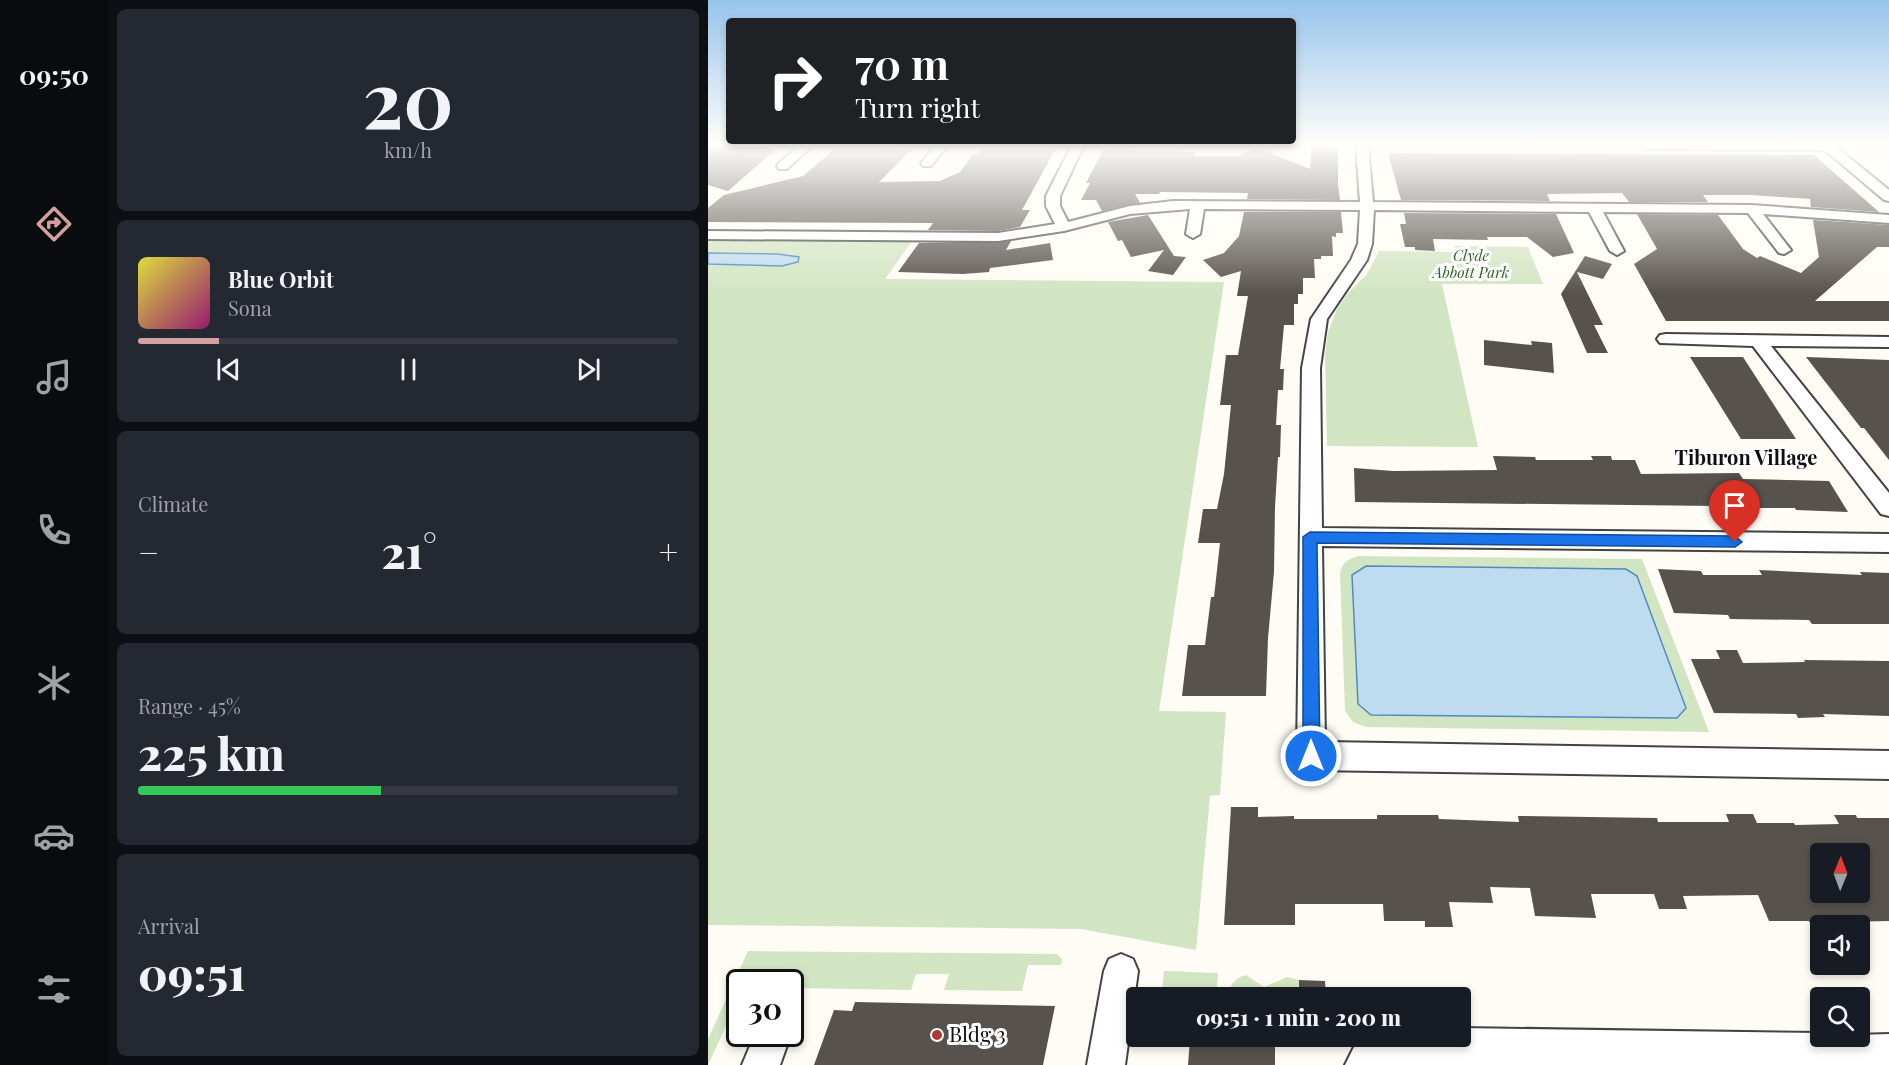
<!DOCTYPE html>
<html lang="en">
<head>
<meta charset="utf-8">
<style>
	:root { --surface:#171b24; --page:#242831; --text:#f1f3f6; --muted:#9ea1a6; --line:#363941; --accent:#d39fa1 }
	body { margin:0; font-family:"Playfair Display",serif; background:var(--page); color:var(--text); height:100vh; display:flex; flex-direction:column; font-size:22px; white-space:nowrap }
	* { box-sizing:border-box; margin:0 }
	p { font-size:20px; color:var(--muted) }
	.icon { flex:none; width:33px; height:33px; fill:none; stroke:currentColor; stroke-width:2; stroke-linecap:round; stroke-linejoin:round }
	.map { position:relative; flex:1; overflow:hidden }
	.drawer { display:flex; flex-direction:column; gap:9px; padding:9px; background:#0d0f14; width:600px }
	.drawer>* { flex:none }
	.banner { position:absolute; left:18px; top:18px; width:570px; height:126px; border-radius:6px; box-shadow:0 3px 9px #0003; background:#202124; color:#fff; overflow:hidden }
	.needle { width:39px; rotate:1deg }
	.tools { position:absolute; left:1102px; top:843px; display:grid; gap:12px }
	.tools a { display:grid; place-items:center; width:60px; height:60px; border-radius:6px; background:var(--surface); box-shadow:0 3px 9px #0003; font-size:30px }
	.speed { position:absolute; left:18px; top:969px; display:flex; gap:12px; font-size:30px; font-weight:700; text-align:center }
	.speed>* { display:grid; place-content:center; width:78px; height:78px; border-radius:50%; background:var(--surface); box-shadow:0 3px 9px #0003; line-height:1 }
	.speed .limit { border:3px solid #111; border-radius:9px; background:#fff; color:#111 }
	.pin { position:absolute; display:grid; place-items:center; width:51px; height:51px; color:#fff; margin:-62px -26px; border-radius:50% 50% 50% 0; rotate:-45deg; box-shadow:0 0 6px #0007 }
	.pin .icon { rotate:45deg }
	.me { position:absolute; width:66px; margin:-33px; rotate:0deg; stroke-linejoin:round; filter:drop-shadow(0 0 4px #0008) }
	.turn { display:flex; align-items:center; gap:21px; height:126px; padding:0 30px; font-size:27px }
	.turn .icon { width:78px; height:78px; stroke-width:2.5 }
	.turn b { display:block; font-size:42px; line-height:51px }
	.big { font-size:45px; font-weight:800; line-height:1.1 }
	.drawer .tile { flex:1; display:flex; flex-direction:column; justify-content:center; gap:9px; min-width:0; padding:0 21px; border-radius:9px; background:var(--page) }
	.drawer .dial { align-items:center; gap:0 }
	.dial b { font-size:78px; line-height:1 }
	.song { display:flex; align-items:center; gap:18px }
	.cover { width:72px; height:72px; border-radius:9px; background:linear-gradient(135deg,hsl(60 70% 55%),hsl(320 70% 35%)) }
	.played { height:6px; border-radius:3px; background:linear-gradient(90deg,var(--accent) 15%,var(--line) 15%) }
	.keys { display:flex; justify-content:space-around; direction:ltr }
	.heat { display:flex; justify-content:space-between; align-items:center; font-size:33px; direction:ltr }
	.charge { height:9px; border-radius:4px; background:linear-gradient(90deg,#34c759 45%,var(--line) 0) }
	.trip { position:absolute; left:418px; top:987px; width:345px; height:60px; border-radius:6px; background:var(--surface); box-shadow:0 3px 9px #0003; font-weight:800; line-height:60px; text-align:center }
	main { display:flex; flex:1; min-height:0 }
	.tabs { display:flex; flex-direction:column; width:108px; justify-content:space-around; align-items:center; background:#090b0e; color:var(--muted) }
	.tabs .icon { width:42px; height:42px }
	.tabs .on { color:var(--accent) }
	.tabs b { font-size:27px; color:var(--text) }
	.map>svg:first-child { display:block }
</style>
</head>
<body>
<main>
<nav class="tabs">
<b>09:50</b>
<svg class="icon on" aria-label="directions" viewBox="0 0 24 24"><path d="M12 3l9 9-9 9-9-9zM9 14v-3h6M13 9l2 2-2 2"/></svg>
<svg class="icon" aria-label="music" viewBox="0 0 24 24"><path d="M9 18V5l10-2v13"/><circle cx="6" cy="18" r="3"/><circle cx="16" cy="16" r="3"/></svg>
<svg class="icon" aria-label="phone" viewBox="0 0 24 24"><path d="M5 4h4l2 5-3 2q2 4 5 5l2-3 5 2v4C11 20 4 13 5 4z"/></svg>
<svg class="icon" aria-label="climate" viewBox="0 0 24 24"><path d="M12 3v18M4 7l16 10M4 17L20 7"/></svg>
<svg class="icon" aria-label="car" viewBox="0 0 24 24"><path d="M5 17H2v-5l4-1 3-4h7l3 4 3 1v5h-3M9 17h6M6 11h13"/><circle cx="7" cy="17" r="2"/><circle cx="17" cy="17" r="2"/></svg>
<svg class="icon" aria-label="filters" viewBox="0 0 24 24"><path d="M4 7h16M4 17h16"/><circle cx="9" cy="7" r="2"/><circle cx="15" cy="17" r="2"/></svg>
</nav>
<section class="drawer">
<div class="tile dial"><b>20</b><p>km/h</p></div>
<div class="tile">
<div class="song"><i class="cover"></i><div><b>Blue Orbit</b><p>Sona</p></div></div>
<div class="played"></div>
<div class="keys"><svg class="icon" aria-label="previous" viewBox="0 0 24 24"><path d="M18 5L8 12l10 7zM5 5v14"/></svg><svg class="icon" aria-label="pause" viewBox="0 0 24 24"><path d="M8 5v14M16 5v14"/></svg><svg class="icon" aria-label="next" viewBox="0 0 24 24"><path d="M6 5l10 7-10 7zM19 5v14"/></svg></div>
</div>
<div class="tile"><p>Climate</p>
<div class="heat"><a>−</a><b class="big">21°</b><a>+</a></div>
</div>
<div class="tile"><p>Range · 45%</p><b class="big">225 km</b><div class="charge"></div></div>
<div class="tile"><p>Arrival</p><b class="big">09:51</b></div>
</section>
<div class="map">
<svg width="1181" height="1065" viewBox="0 0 1181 1065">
	<rect width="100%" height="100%" fill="#fefcf5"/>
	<!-- green -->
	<path fill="#d2e5c2" d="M0,240L204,241L177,279L516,282L451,711L518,712L512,795L502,796L488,950L373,929L0,925Z
		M747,246L820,247L835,284H734L770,447L619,446L617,355L620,332L629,309L640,293L659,274L671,251L748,252Z
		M650,556L934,559L1001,732L658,727L645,722L637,711L632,573C634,563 640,559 650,556Z
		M40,951L349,954L354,959L353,965H320L314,991L236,990L241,974H208L203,990L83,988L82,982H32L31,1009H26L0,1065V1039Z
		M456,971L510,973L508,997H453Z
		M538,975L556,987L579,977L591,980V997H520C521,986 526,978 538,975Z"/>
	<!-- water -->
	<path fill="#bfdbef" stroke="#508cbd" stroke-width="1.5" d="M0,253L70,254L91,257L90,262L74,266L0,264Z
		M658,566L918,569L929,576L978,708L969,718L663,715L650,704L644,575Z"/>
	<!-- building -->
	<path fill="#58524e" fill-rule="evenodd" d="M604,145H630V183L632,200L539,199L540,193L452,192L451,194H427L432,203L394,211L388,200H373L382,183H378L395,150L487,152L486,156H530L546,149H552L602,169Z
		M61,147L58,149H68L20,191L0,185V148Z
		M127,149L203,150L171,182L232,181L252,172L265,154H270L273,150H347L314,210H322L312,227L290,231L220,230L225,223L0,222V208L16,195L95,176Z
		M680,153L1106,155L1171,212L1103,207L1102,199L1043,195H995L1000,202H921L914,193L839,194L842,201L693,200Z
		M536,212H633L635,233H628V237L624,236L625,256H613V259H606L607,278H595V294H590V304H586V325H576L572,369H576L575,390H570L568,425H573L572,457H570L567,507L566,572L560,638L558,696H474L480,645H497L503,597H506L512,543H490L495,509H509L516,474L523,405H512L518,355H530L540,296H529L533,271L513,277L495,260L516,253L531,236Z
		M696,213L848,214L866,253L845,257L819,237H779L780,240L725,239L727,251L707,250V247H697L692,224H698Z
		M929,214L1010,215L1035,249L1049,258L1052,256L1093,273L1111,257L1105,220L1181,225V247H1169L1107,301H1181V321H958L926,264L949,249Z
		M440,215L466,256L478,257L465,275L440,271L456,250L423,257L414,240L410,241L400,222Z
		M303,241L298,250L342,243L345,260L282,268L281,272L255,274L190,272L211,243Z
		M877,256L904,264L895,279L869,272L895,325H886L900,353H879L853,294Z
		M776,340L824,345L823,341L844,343L846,373L776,365Z
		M982,357H1035L1088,439H1033Z
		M1098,357L1181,360V460L1156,428H1153Z
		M785,456L827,457L828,460H885L883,456H903L904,460H927L933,474L1031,473L1035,479L1121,481L1140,512L1088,510L1087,508H1010L1008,506L647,502L646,468L685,471L789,470Z
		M950,569L993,571L995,575H1054L1051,570L1154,575L1152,572L1181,573V624H1104L1101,620L1022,619L1020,615L966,613Z
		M1008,650H1029L1035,663L1097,662L1096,660L1181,661V716L1115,714L1117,717L1090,718L1088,714L1006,713L983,659H1012Z
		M523,807H550V817L586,816V819H669V815H730L731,819L811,822L810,816L949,818L950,822H1021L1018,814H1045L1049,823H1086L1087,825L1131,824L1126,815H1148L1149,818H1181V921L1131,922L1133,926H1103L1101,921H1061L1050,895L975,896L979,909H951L946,894H883L888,918L827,916L822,888L782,887L785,903L741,902L745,927H717V921H676L675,904H587V925H516ZM1113,854H1152V892H1113Z
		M591,980L617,981L618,998H591Z
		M147,1002L244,1004L347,1006L335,1065H106L126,1010L144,1011Z
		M525,1036H567V1065H480L482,1039L525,1040Z"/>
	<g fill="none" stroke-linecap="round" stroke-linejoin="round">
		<defs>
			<path id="minor" d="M92,145H105L79,169H71L69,166L71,163Z
				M228,145H240L223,166H215L213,163Z
				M364,145H376L352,196V206L360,222L422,206L465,201L652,202L648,145H660L665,202L1044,205L1181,215V223L1055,214L1083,250L1076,254L1071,253L1040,213L895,212L916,251L909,255L902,251L881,212L666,210L664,244L659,260L619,319L612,368L614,528L1181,534V552L614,546L617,742L1181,751V779L603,770L593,766L589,756L594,368L603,319L643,260L650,244L652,210L496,209L492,234L485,238L478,234L482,209L422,214L356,231L290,241L0,239V231L290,233L347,224L338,206V196Z
				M933,145H1126L1181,190V201L1176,200L1117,150L939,149Z
				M958,334L1181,337V347L1063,346L1181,493V516L1173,514L1045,346L952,343L949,339L952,335Z
				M413,954L425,959L430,971L417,1065H379L396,971L401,959Z
				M753,1028L1113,1033V1036L1181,1034V1065H637L646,1047L660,1036H753Z
				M82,1032L83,1034L72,1065H34L47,1034Z"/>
		</defs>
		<!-- minor casing -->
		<use href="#minor" stroke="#434343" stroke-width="4"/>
		<!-- minor -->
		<use href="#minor" fill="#fff" fill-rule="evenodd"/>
	</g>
	<!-- sky -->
	<linearGradient id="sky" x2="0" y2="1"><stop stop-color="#97c4eb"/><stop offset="0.49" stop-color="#fffefa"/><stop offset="1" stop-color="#fffefa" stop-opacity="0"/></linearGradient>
	<rect width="1181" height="294" fill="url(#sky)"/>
	<!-- route -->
	<path fill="#1a73e8" stroke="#114b97" stroke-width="1.5" d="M602,532L1027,536L1034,542L1027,547L609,543L612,756L610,762L603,765L597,762L595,756V537Z"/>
	<!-- markers -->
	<circle fill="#af3939" stroke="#fff" stroke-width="2" cx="229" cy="1035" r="6"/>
	<g text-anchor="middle" stroke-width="6" stroke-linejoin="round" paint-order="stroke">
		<!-- far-park labels -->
		<g font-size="15" font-style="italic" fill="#316128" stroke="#fff">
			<text x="763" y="261">Clyde<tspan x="763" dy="17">Abbott Park</tspan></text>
		</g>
		<!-- neighbourhood labels -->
		<g font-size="20" font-weight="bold" fill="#101010" stroke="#fff">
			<text x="1038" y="465">Tiburon Village</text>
		</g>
		<!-- near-poi labels -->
		<g font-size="21" fill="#101010" stroke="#fff" text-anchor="start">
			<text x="241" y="1042">Bldg 3</text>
		</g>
	</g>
</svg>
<div class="tools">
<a><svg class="needle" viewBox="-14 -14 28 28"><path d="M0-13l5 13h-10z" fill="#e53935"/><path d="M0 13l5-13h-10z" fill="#9ea1a6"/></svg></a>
<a><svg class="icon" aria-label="sound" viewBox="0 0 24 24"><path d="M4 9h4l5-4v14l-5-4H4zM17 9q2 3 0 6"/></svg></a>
<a><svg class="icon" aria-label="search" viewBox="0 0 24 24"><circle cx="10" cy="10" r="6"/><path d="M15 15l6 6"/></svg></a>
</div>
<div class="speed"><div class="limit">30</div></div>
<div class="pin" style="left:1027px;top:542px;background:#d93025"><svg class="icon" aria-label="arrive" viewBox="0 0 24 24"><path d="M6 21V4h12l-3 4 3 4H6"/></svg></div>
<svg class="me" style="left:603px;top:756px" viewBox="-20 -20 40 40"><circle r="17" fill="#1a73e8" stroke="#fff" stroke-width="3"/><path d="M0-11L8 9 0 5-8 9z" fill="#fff"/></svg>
<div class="trip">09:51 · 1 min · 200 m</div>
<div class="banner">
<div class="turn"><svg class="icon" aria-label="right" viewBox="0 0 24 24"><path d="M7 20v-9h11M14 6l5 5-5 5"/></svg><div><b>70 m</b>Turn right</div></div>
</div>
</div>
</main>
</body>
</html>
